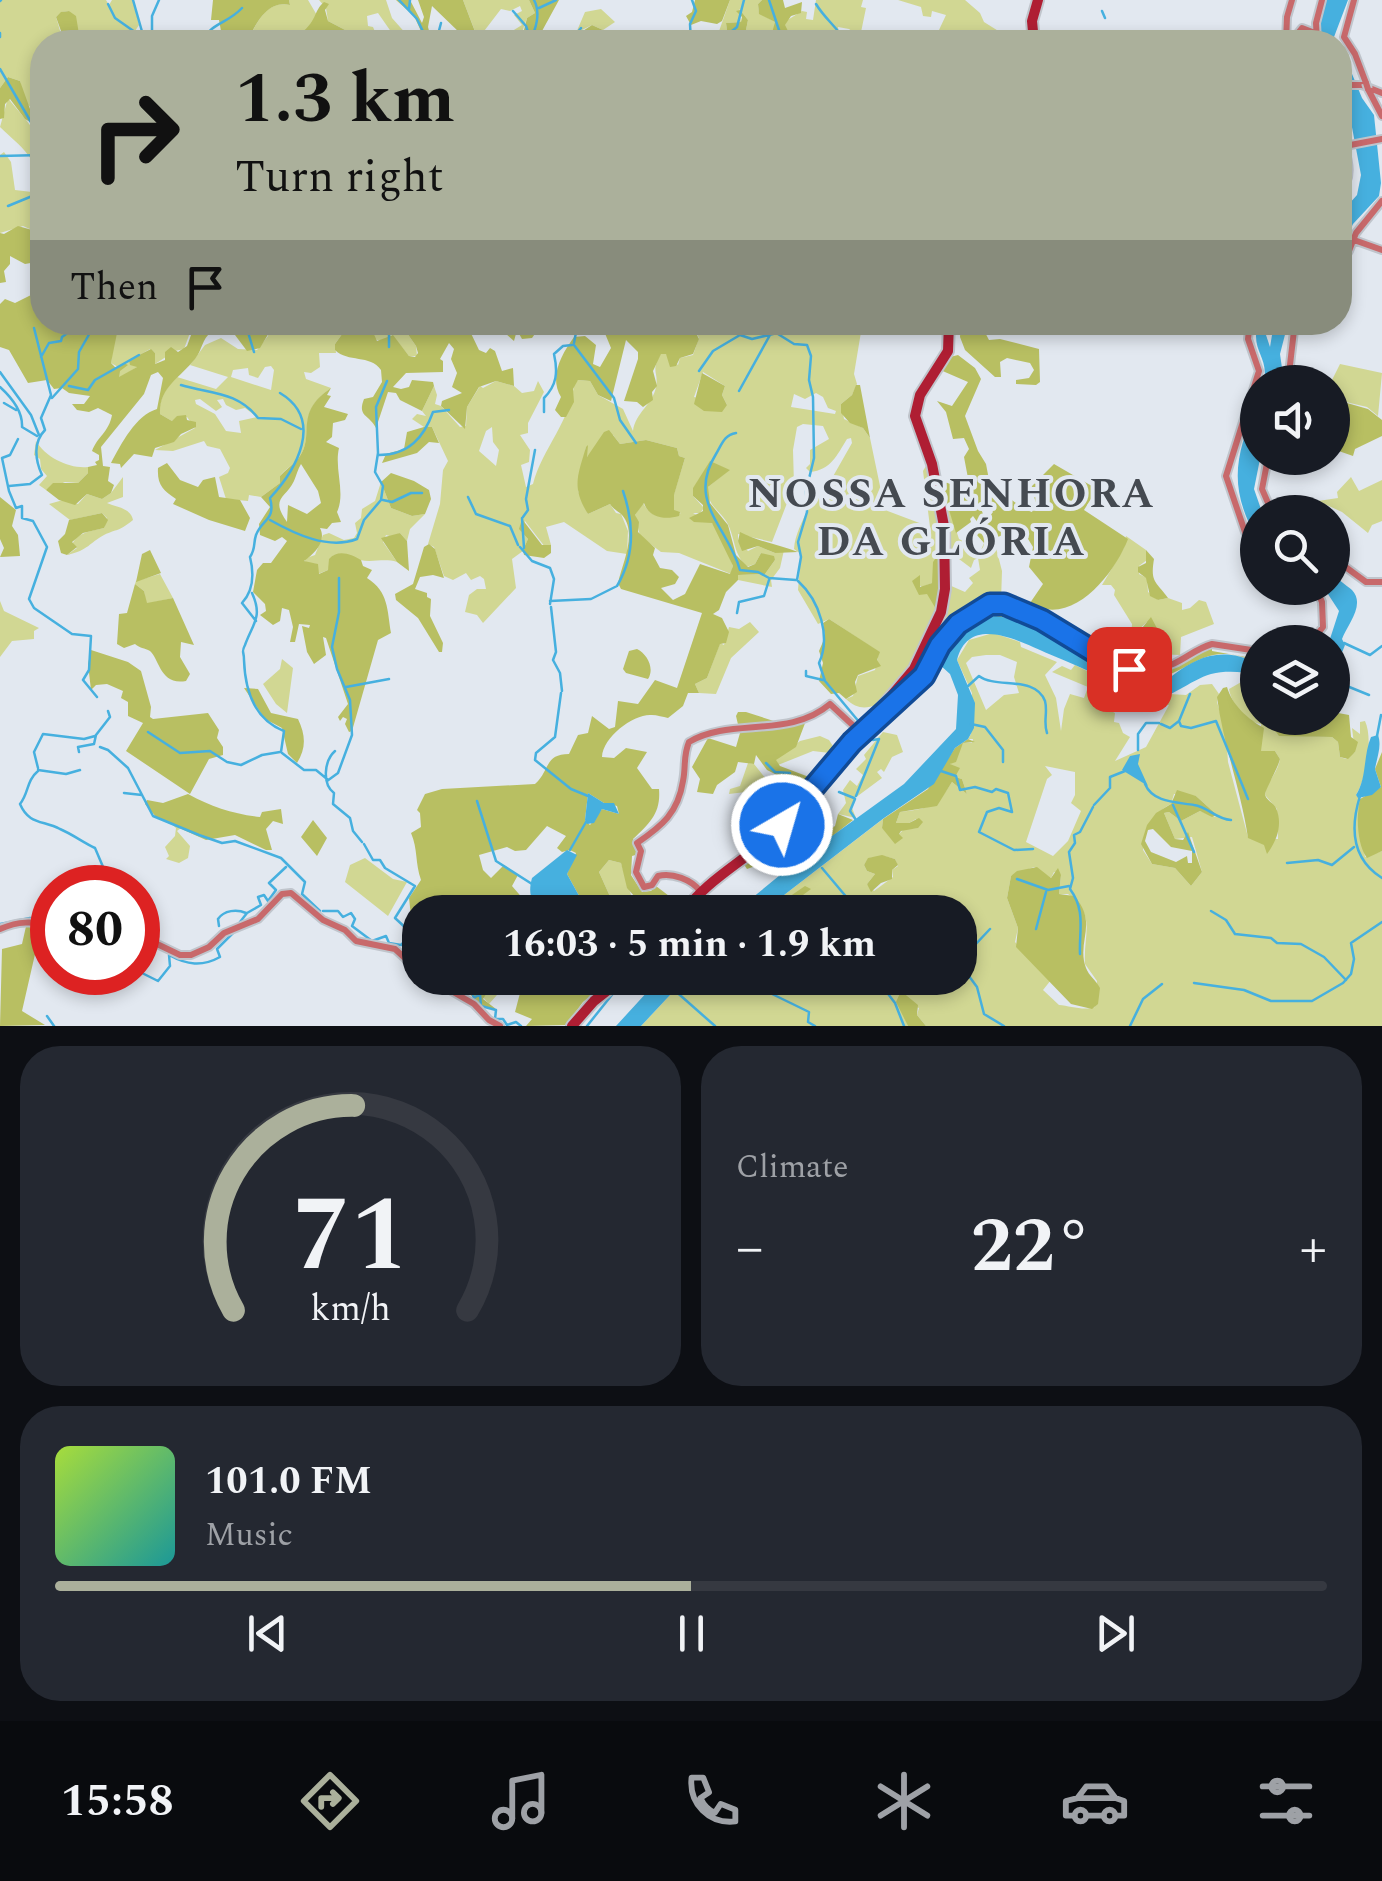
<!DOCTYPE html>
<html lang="en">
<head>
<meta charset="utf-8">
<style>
	:root { --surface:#171b24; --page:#242831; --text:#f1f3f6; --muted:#9ea1a6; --line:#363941; --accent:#abb09b }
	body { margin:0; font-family:Spectral,serif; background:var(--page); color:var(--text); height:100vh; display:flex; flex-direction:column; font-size:38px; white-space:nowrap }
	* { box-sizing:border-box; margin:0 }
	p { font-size:32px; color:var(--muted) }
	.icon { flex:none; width:55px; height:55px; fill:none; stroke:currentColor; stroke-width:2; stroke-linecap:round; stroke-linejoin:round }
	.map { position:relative; height:1026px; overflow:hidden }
	.drawer { display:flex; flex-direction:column; gap:20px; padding:20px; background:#0d0f14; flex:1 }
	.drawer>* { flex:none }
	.hud { position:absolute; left:30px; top:30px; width:1322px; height:305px; border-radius:40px; box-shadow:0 5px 15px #0003; background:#abb09b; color:#111; overflow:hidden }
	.buttons { position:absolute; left:1240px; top:365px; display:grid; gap:20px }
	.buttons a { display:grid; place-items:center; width:110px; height:110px; border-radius:50%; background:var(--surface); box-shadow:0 5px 15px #0003; font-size:50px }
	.speed { position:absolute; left:30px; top:865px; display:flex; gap:20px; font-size:50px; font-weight:700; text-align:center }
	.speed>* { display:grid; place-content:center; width:130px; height:130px; border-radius:50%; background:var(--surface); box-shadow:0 5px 15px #0003; line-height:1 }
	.speed .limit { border:15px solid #d22; background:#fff; color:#111 }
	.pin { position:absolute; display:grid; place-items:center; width:85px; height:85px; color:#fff; margin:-42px; border-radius:20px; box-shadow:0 5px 15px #0006 }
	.me { position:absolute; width:110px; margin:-55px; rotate:38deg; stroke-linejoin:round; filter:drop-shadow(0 0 8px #0008) }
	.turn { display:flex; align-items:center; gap:35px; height:210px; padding:0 40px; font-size:45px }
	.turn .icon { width:130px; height:130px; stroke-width:2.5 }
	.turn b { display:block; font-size:70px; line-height:85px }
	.then { display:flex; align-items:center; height:95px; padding:0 40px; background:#0003; gap:20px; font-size:38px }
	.big { font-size:75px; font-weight:700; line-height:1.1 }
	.drawer .tile { flex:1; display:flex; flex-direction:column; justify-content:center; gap:15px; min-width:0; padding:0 35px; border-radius:40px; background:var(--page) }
	.drawer .dial { align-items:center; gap:0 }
	.dial svg { height:260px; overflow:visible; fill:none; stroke:var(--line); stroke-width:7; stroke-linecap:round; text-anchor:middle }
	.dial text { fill:var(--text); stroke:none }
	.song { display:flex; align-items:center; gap:30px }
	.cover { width:120px; height:120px; border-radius:15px; background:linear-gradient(135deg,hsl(80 70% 55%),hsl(180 70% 35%)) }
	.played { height:10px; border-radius:5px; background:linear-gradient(90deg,var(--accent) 50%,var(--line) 50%) }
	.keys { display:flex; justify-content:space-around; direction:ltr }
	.heat { display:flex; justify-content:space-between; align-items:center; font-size:55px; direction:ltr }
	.drawer .tiles { flex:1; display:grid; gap:20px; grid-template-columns:1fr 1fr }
	.tile:last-child { grid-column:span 2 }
	.trip { position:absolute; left:402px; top:895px; width:575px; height:100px; border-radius:40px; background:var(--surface); box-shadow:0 5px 15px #0003; font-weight:700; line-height:100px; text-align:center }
	.menu { display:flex; height:160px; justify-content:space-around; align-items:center; background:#090b0e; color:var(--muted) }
	.menu .icon { width:70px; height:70px }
	.menu .on { color:var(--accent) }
	.menu b { font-size:45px; color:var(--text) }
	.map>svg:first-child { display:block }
</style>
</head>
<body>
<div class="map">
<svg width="1382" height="1026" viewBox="0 0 1382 1026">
	<rect width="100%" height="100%" fill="#e2e8f0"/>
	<!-- green -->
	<path fill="#d1d793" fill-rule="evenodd" d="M0,0H106L109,5L112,0H133L139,25L135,31L136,38L142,37L139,42H132L124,34L114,32L103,42H84L69,11L62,12L56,17L61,34L56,42H42V134L37,113L25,102L20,81L8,77L0,88Z
		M289,0H308L318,17L311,27L299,35L316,34V42H246C257,25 265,0 290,5Z
		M319,0H386L392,18L408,36H419L420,29L424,40L386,42L394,36L378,13L367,16L368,26L373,27L376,34L368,42L328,21L326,8Z
		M463,0H529L535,13L527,18L521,35L518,34L513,41L489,42L497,34L509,33L522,25L514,15L522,11L520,6L510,11L501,9L478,39Z
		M730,0H762L758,4L759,13L775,22L774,38L777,42H742L744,36L737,35L746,30L748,20L739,9L741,22L726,23L728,38L718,34Z
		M816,0H863L861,7L866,8L860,37L849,29L838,27L840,42H791L796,39L784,28L786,21L802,11L807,12L806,19L813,20Z
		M898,0H965L980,13L984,22L1016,42H945L939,30L946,15L932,11L931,17L923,16L921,7Z
		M601,9L615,22L603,30L592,25L576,33L585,12Z
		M8,98C25,121 42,130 42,164L33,162C23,146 12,139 0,127Z
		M4,152L11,162L15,190L32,192L42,185V220L32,230L23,226L0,233V155Z
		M777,322L784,327L789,323L851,322L862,326L854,374L857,384L852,395L841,404L844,419L863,428L870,438L885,510L930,527L923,471L926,466L918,438L931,467L945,548L932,583L922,587L912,581L932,597L939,614C926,641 884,736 846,699L853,696L858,676L875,670L879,652L829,619L818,624L798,590L801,554L794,549C795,533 804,519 810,504L823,494L852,443L851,438L847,439C837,455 831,470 810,472L806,468L810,464V450L829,439L823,426L803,424L797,427L793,450L794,485L772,542L738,534V541L748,551L758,546L775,553L784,550L780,568L771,580L772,587L738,580V575L765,574L775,560L761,553L755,564L746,567C734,551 736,546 730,529C724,511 706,508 708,487L729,470L710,462L693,489V496L704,508L700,513H693L712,523L719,531L733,566L731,574L679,553L661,552L640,536L635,515L643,503C651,518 664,519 681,513L674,512V494L685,458L679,456L677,448L646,440L620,444L613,435L587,457L586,447L578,491L588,514L610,504L616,513L621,514L628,531L627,554L607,551L564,522L546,527L551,545L545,547L525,521L521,531L528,539L523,551L512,559L516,588L483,623L477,615L465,612L469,595L477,589H486L484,579L480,576L471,580L466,573L453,580L444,576L434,547L428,544L440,504L443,470L448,461L432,427H424L412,419L417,414L426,416L422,411L434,386L437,395L435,404L441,406L460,427L466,426L467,407L480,386L483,388L496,381L514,386L522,393L534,391L538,381L544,392L528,423V433L520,435L530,450L529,462L521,465L526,487L533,484C542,449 572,419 574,383L578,380L590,381L598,395L623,409L633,431C635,413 653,404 656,387C659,371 650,373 661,353L664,352L678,365L680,358L693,355L699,338L691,323ZM703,372L725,386L722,395L727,405L694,397ZM816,393L823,397L828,408L836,411L835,414L791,407L794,394L805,399ZM492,427L493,442L499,450L496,466L479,451L486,431Z
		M116,323H207L191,330L184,349L175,351L155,364V353L150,349L129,361L139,366L119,378L118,367L111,363Z
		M266,323H350L335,344L336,353H319L320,367L311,373L304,372L306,379L331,388C293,414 317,435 298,459C293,465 285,469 280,476V483L261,497L249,495L248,501L226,499L219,477L228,473L230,468L220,449L207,446L204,441L173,451L155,450L195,428L187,417L172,421L160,414C158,400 167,386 177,377L216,389L228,377L190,365L205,345L221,338L238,349L257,350L268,336L269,329ZM271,366L274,370L271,390L231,377L233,370L248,368L249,375L258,378L265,367ZM200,399L216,411L222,407L217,400L223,399L226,405L236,410L245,408L257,417L239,421L241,433L226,431L215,414L196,404L195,400Z
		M357,323H378L383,329L391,326L390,323H400L416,346L417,356H409L392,335L381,341L374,339L370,330L360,334Z
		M1340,364L1382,373L1378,416L1367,407L1333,399L1331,382Z
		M36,441C46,458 70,469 88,467V473L78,483L65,482L46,490L39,485L47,476L41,469L40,459L34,455Z
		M123,477V497L107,503C116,507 131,508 133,520C117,533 118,528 104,535C89,543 89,550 67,555L77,548L72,545C77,532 92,531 104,528L107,518L102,513L70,520L49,504L63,500L78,504L87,494L102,499L111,493Z
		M1351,477L1359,491L1382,480V521L1372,525L1368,533L1342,512L1318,501L1338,498L1337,492Z
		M381,482L391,508L412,516L425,514L410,529L407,541L400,533L393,537L386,535L383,542L397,562C384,558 372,563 360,560C349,557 347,553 334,555L328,570L318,574L317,564L306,563L304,559L315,555L323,535L329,533L344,540L354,538L357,533L355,523L361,518L362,509L375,501Z
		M938,483H944L943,490L959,539L981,550L984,543L994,540L1002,571L1001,601H995L956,625L926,671L888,705L912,675L949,585L965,592L973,583L969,578L980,570L978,558L974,560L971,568L955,556L948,557Z
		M1126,536L1146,550L1147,560L1139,566V574L1147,578L1148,592L1158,600L1168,598L1182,603V610L1190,608L1199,600L1206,602L1214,624L1181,637L1180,655L1154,654L1158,647L1147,622L1137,631L1136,650L1130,656L1132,624L1114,595L1115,590L1111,585H1102L1124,548Z
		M160,574L173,598L146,604L144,591L135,584L136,581Z
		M0,601L4,611L39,628L34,631V639L12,641L0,657Z
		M750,622L759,632L731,658L716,694L699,693L695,684L707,678L720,643L724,645L729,627L739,629Z
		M993,633L1020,642L1021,647L1057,662L1045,675L1056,698L1061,731L1064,709L1070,694L1084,698L1088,687L1052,672L1062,666L1071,670L1075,665L1105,680L1130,698L1158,700L1170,694L1186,695L1200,685L1212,684L1219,694L1217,702L1226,733L1228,762L1248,837L1278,839L1277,809L1265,795C1266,782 1278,773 1280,759L1275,751L1261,752V724C1245,722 1231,702 1229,689L1243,681L1257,680L1258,718H1295L1291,723L1279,719L1281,735L1332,737L1338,742L1340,757L1346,759L1355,752L1352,728L1360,734V722L1365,721C1373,738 1367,777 1356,795L1360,799L1358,816L1365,857L1382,851V1026H926L917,1015L919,1008L898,1000L908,1026H641L686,978H960V956L972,944L960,947V912H792L802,905L803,895L780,906L779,912H762L883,819L882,828L899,834L904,829L918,828L916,819L909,823H896L900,812C930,808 936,808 952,782L967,794L962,779L955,777L954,766L950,765L963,743H972L973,739H968L971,734L972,693L957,660L969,640ZM986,655H1000L1017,662L1014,677L1019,693L1004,695L986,710L966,663L972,657ZM1113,695L1141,709L1169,705L1146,747L1115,761L1130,737L1123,733L1119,723L1114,722L1115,713L1107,709ZM1045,766L1075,772V795L1071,803L1081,811L1068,841L1053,856L1026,842L1047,779L1052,775ZM1174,794L1196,796L1217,815L1215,817L1200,811L1181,821L1169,812L1164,813L1175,839L1192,837L1202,872L1191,886L1175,868L1152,864L1143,850C1146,828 1150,815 1171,804ZM884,856L895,859L898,866L892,870L893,877L874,891L867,884L875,874L867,871L864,865L869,858ZM1034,867L1051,878L1054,872L1061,875L1059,894H1068C1097,915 1083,934 1085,964L1097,981L1095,1007C1084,1011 1070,1006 1059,1005L1043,990L1051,980L1015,942L1018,928L1007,898L1011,876Z
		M282,659L293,668L287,713L276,704L263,684L280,669Z
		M883,732L897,735L903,752L892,757L884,772L881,769L877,772L882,778L855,798L852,808L856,818L838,814L846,803L843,790L850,780L857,786L863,775L856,769L866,759L864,755Z
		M820,736L829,740L838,754L813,751L778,765L775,760L800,741Z
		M748,763L754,764L766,779L773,778L778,788L729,794L730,789L740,786Z
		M170,823L182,827L177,831L190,846L188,858L179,863L166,859L169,856L165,847L175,836L176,828Z
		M365,858L393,879L407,882L388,916L345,882L350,865Z
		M609,860L621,863L631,895L643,906L641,912H617L599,872Z
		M486,978L511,979L489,1004L483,997L488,991Z"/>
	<!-- forest -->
	<path fill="#b8bf62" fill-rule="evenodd" d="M213,0H289L290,5C266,0 257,24 246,42H223L219,20H211Z
		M396,0H410L422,23L424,17L418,0H463L479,42H460L461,34L432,6L428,27L432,42H426L414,16Z
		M529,0H559L536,42H521L527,18L535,13Z
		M695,0H730L722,21L717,24L701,21L691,25L686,16L692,12Z
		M762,0H783L785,8L802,2L801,13L791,16L785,25L789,33H796V39L777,42L772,33L775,22L759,14L758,4Z
		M324,2L329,4L325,10L328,21L368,42H316V34L301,39L297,36C318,22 313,11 324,2Z
		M740,10L748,20L746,30L737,35L744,36V41L717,42L723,36L728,38L726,23L741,22L742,17L736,11Z
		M69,11L76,16L79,34L84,42H56L61,31L56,17L61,12Z
		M592,25L603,30L599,42H566Z
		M8,77L20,81L30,109L36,108L42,145L30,122L25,119L10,99L5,104L4,118L0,119V88Z
		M42,220V261L25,264L10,256V264L4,271L6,282L0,283V233L4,234L18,226L32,230Z
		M33,294L42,296V322L116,323L118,328L111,363L116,368L124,363L128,365L120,371L119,377L137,367L130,365L129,360L151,349L155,353V364L165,360V352L171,347L178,352L187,346L194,327L204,323H219L212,325V331C201,340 203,349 195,359C180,378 159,387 160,414L172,421L177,416L186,415L187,420L196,422V427L181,434L174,442L155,448L152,457L134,454L121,468L120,464L111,463C121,444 136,415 157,409L163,378L158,372L151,375L144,394L101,447L103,466L110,467L108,481L114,485L111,493L102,499L87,494L75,505L59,500L46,490L53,483H78L88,473V467L97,465L95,462L99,460V455L92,451C97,437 109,432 112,415L98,408L89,412L77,410L72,404H84L90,396L69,393L62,388L54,389L47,380L28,383L9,350L0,347V304L5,299L15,303Z
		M221,323H266L270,331L260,348L247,351L229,327Z
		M350,323H357L360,334L372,330L377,341L393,335L409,356L415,357L418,353L416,346L400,323H466L479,350L486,353L490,348L495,351L502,371L513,368L514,386L496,381L479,387L467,407L465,429L441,406L442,401L462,393L452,387L457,373L451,359L454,349L449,343L440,359L443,361V372L406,373L393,387L401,389L409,387L412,380L433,382L434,386L422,411L400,400L396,393L388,392L376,428C369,414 357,417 364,399L373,397L382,382L381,370C370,354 348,363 335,350V344Z
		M487,323H529L537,331L532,338L522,339L517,330L514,341L496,325L492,327Z
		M611,323H691L699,339L693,354L680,358L676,366L670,367L666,354H661L653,371L657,386L652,392L653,400L643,407L637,402L624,401L638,359V352L626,340L611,401L598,395L590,381L578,380L573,389L574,402L566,417H561L555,410L561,397C549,377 561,355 574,337L585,336L596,345L593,364L600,367L611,348L604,331Z
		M961,323H980L989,340L1000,339L1039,349L1040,382L1036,385L1016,384V380L1029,378L1034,370L1030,363L1007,358L1000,362L1001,377H995L965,350L960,337Z
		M958,355L975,368L981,379L965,416L978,451L986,464L990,485C1004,492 1019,508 1032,512L1036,503L1031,487L1054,464L1097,489L1084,510L1128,539C1115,573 1072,629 1030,603L1043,584L1029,567L1033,547L1025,534L1014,530L984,543L976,534L993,512L987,500L979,503L983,514L978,523L973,516L970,519L971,522L956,533L943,490L944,483L958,482L960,494H971L964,457L969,449L964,438L953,439L946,412L937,401L952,406L968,382L938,369L950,357Z
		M702,373L725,386L722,395L727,405L722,412L704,411L694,404Z
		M856,385H860L870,438L863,428L850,423L841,413V404L852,395Z
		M331,388L327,395L331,396L324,407L348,414L345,420L333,423L332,437L326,442L339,448C334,469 346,493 337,512L341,522L332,523L327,529L320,528C327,542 314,554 304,561L318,564L319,574L328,570L329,559C338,549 351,554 361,560L363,566L372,570L367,578C389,592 387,610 391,633L378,640L352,731L349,732L345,724L347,719L343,717L340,721L338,717L348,704L326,638L323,637L326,655L314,664L307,652L302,626L309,628L310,625L299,624L295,642H290L293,627L289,610L282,608L280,621L273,625L260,615L266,611L265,604L253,592L257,570L263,563H271L287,541L282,537L275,541L260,535L259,524L270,507L261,497L280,483V476C285,470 293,465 298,459C317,435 292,414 331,388ZM301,464L318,491L321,503L307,514L288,505L287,522C270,498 285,499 294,481C296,476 298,469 301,464Z
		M1333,399L1368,409L1382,420V436L1355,449L1353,456L1333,449Z
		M424,427H432L439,443L429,442L417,453L382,463L386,454L404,449L407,432Z
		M609,430L620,444L646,440L677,448L679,456L685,458L674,495V510L680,512L679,516C665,520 649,518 644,503L635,515L639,522L638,532L655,548L653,555L660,568L672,570L679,577L675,584L661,588L673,600L685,594L700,564L730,574L733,566L712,523L694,522L689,518L703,511V505L693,496V488L710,461L730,470L708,487L710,503L728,525L736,555L748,567L755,564L761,553L774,556L775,560L765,574L738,575V580L726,592L719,610L713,614L722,618L729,632L726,643L720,644L707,678L695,684L699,693H688L683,706L668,718C663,717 657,715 652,715C635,713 603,736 602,757L614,758L626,748L647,752L637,768L652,789H659C661,813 650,823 633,839L639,854L632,856L631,875L642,892L651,891L656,886L673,899L681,901L674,912H641L643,906L627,888L621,863L609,860L599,872L617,912H588L567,874L576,853L570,850L562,852L557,848L566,836L547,826L526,850L515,851L507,847L479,855L483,870L491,878L504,865L518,875L512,886L531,908L537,906L547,912H424L418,908L411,916L409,898L421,880C415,863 418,849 411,833L421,827L420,813L417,810L425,794L442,789L535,784C550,771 544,754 569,754L578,735L588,733L592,716L609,729L615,727L618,701L638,704L655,680L677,688L702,613L621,589L618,583C622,564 638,533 622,515C618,511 613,509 610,504L588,514C571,487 578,475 586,447L588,445L587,457L604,432ZM588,793L604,803L617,806L619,814L602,809L590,825L585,820Z
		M167,463L180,480L198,487L203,480L215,477L219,497L240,500L250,518L245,531L209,520L173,504L176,499C163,490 157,485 158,468Z
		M391,473L414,481L429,490L431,499L425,514L412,516L391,508L381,482Z
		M0,497L16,510L12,526L18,535L20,556L0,557L4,548L0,539Z
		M102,513L108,520L104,528L83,533L72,542L77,547L67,555L61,553L58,541L65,534L69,520Z
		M522,519L542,545H551V553L544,558L524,555L523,550L528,539L519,529Z
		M740,532C759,542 781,545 798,552L775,553L758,546L742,551L738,541Z
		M400,533L407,541L409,571L397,562L381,538Z
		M429,544L435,549L444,578L433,575L420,577L415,589L427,593V597L431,599L430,616L443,643L442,652H439L418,618L396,600L395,594L413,584L424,547Z
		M150,550L161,573L136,582L142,554Z
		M1146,550L1154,559C1150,583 1156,581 1168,598L1158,600L1150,596L1146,578L1138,572V567L1146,563Z
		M938,555L944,556L939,614L927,594L919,595L912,581L920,575V587L932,583L933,562Z
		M135,584L144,591L147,603L173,598L194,645L181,642L180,657L190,674L186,681C160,686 159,658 150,651C145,648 139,648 135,644L124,648L117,644L119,614L127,613Z
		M995,603L1049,625L1116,665L1172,667L1212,646V651L1257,659V663C1197,633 1187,688 1131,678C1114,675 1099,659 1084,651C1060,637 1030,627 1004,617L962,631L956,629Z
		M1151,617L1160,634L1158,647L1147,654L1149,667H1132L1125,663L1143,644L1142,628Z
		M829,619L880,652L877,660L881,666L858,675L855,682L857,692L846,699L839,693L831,694L819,681L823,663L819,651L825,637L823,623Z
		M637,649C647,654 655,668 648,679L626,673L623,669L629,651Z
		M91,650L128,662L141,671L151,707L150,717L153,719L208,713L219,730L217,738L223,747V755L209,759L190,794L126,751L143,723L128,716V702L121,698L123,691L107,684L96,685L91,690L88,664Z
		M1227,687C1232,705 1248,719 1264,728L1261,751H1275L1280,759C1278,768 1264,792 1265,795C1267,801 1274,803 1276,808C1283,824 1277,841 1267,854L1264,845L1248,838C1241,790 1223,744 1217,697L1223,688Z
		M244,688L258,689L271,713L298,719C306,736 306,748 297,763L288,754L282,728L265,719Z
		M738,712H746L783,724L807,718L796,747L776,760L780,766L809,777L805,784L778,788L776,784L779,776L767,770L756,755L754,764L738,762L735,772L717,785L713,794L697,792L700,779L692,767L708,738L736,747L740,733L736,716Z
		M1333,712L1349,715L1351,737L1358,742L1355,752L1348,759L1340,757L1338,742L1332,737L1279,736L1274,729L1276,718L1291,723L1295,718H1332Z
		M968,739L975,742L963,743L956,762L950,764L960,768L955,777L962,779L967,794L952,782L937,806L900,812L896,823H909L919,818L923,822L918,828L901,831L899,834L903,838L895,844L882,828L883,819L928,789L955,748Z
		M1382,752V851L1367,858C1357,845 1356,816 1360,799L1381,787L1375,769Z
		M1177,790L1196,796L1217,815L1212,817L1200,811L1181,821L1169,812L1164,813L1175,839L1183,840L1188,832L1202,872L1191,886L1175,868L1152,864L1141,844L1147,825L1156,813L1171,804ZM1153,829L1171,847L1192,851V863H1188L1187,856L1176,862L1151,852L1145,841L1148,830Z
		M188,794C212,807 233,814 260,817L262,812L281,809L283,824L273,821L266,829L272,850H266L235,835L206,840L157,818L145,804L147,800L163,803Z
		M796,810L802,816L801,829L814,840L835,826L838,814L853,820L811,853L806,849L786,856L776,853L764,863L747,869L743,863Z
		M313,820L327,838L317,856L301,837Z
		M882,855L895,859L898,865L892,870V879L881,883L871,892L867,884L875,874L867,871L864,865L868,858Z
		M1037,867L1051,878L1058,868L1061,875L1059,894L1074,896C1099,923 1076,941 1086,968C1089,976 1096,980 1100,988L1098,1004L1092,1009L1071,1004L1016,947L1018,928L1007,898L1011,876L1017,871Z
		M805,886L811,889L803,895L798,908L792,912H779L786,899Z
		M27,922L41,928L22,1011L45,1025L0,1026L2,949L22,944Z
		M448,978H486L488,991L483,999L496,1009L481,1007L469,993Z
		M524,978H609L610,980L583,1002L566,1025L526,1026L532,1019L515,1012Z
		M901,991L918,1005L917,1015L926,1026H908L896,1002Z"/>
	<!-- water -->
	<path fill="#46b0df" d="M1325,0H1348L1334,37L1339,42H1317L1319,17Z
		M1340,45L1362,98L1374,115L1381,183L1379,196L1353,224L1340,251V214L1357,195L1361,175L1348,106L1341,99Z
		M1258,323H1269L1266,335L1270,347L1274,323H1288L1280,354L1284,382H1264C1269,355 1250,352 1258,323Z
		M1257,402L1260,459L1254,489L1262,512H1258L1257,539C1227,485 1236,456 1257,402Z
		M1333,573C1338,580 1346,585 1352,590C1366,605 1347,625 1342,639L1345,645L1333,675L1332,642H1329L1339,611L1324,588H1332Z
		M995,616C1032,619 1084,650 1115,671C1123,676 1130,687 1138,690C1164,700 1192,631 1257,663V674C1242,672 1226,670 1211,674C1186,681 1158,711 1131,698C1122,694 1115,685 1106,680C1088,670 1068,662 1049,654C1021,642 969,613 957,660L975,703L974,728L968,739L955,748L934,784L884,818L762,912H735L796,862L904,784L956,729L958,695L950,674L940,665C943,640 971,619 995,616Z
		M1378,735C1382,746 1377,757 1375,769L1381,787L1372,795L1358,798L1356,795C1367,778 1363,756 1371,737Z
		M1140,754L1138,764L1148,786L1122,770L1130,756Z
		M588,793L604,803H614L619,814L602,809L594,823L587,824L585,820Z
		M567,850L577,855L567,874L588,912C563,913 521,918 532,878Z
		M660,978H686L641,1026H616Z"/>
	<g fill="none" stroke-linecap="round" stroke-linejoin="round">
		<!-- stream -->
		<path stroke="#46b0df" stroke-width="2.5" d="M133,0L145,42
			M399,0L417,19L428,42
			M769,0L783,42
			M0,1L1,0
			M108,4L115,18L142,37
			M816,4C825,19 837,27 846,42
			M539,8L556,0
			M409,9L410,0
			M513,11L526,26L530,38
			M1102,11L1105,18
			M0,33V37
			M70,42H79
			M84,42H104
			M152,42V16L159,0
			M200,42C214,21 227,24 242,8
			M436,42L441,23
			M529,42C536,30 541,13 534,0
			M570,42L581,28
			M691,42L690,24L696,11L692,0
			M718,42L737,27L744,0
			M0,69L42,141
			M0,156L42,155
			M8,206L42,192
			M249,322L247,329L254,352
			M778,334L794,344L807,345L811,356L809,380L813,397L814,458L806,491L807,512L798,542L801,557L797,580
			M574,343L578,322
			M574,345L614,398L620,420L636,443
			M389,347V322
			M41,357L49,343L61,341L62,337L83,322
			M699,371L713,351L740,335L752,339L777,333
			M0,372L31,415L39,435
			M181,385C210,394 237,391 258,418L281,419L301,429
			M69,386L88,390L95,380L139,355
			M0,387C11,397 23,411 22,427L37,436
			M739,391L770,335
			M52,398L78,369L79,352L95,324
			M4,403L16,410
			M544,412V398C557,385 558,372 554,354L563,346L572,345
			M736,433C724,435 722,444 716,454C686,502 728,527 740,570L758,572L769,578L796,580
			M18,439L10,455L2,458L9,491L16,508L22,506V518L33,521L47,547L29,599L34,608L72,634L91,636L89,670L83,680L97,697
			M379,455C409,455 424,437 433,412L449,410
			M9,486L30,484L42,475C35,460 33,442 45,430L41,418L51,395L34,328
			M468,497L476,514L510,526L518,545
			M383,500L392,502L411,493H422
			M523,517L528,510L526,499L535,450
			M522,518L524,548
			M270,520C295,534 328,550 357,539L364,520L381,500L383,486L375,472L378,453L376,407L387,381
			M520,547L532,561L550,568L554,579L550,604
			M798,581C820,601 831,637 819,663L825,681L860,723
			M252,593C263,617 253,623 245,645C241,653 244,650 244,660C245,689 253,719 284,731L281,752
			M550,601L591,599L617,586C635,556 634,523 623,491
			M551,607L556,652L553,660L560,673L562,691
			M737,613L739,602L764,596L769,580
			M256,621L242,603C254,590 254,573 250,557C256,548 253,544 256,535C262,519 276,520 270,498C296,470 325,420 280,393
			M1344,643L1370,655L1382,646
			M806,671V676L823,680
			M1332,675L1337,682L1369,695
			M968,686L979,676C996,689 1035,675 1045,701C1048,712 1043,722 1047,733
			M346,687L389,679
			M561,693L555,737L536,753L535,760L571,789L588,796
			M1179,721L1181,726L1191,728L1216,721L1248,799
			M971,724L985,727L1003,750V762
			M1161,724L1170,728L1179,721L1190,694
			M148,732L180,753L210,751L227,762L241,765L262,755L280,752
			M1377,736L1381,715
			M100,747L108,750L128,768L153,816L199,835L222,843L235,841L281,858L305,882L302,894L320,911
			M1138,750V734L1146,723H1159
			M335,751C324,761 322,784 334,793L333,804L350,818L353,831L362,842
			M79,752L78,747L94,744L96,735L110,717L108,711
			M282,753L304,770H316L327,779
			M766,763L775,772L790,773
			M38,768L34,752L43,734L84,739L95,736
			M38,770L66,774L80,770
			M938,770L956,776L960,790L975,787L992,792L996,789L1008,793L1012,812L999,808L987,812L979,832L1014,850L1033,849
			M38,771C26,781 29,793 20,804C29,825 43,820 60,829C72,834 84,843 95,848L112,888
			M327,781L338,773L352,735L350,700L337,669L332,647L339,612V578
			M1145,784C1153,803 1177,802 1194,805C1208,807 1216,819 1231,820
			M839,792L854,798
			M124,793L142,795
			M856,796L879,739L873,740L865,730
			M1360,796C1350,828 1352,859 1382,878
			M855,799L850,811L856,820
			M477,801L496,861L532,884
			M1094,805L1110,788V777L1125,771
			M1173,805L1194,852
			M364,844L373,860H380L385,868L415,886L395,918L409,931L420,953
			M570,850L586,822
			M1287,863L1318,860L1332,865L1354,847
			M822,868L859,912
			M1017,879L1048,890L1069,886
			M323,911H338L343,917L351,913L355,919L352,926L372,941L386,936L389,943L401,945L410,936
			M1211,911L1226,920L1235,934L1271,938L1277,943L1301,944L1324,957L1346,980
			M240,922L247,913L261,905L258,897L264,895L268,901L276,890L269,883L286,867
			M0,924L30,918L52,920
			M219,926L218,919C224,910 237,909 246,913
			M1036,929L1046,892
			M960,952L974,946L990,929
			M1080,954C1079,929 1086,911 1070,889L1073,878L1069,852L1075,843L1074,835L1080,832L1093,807
			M960,964L977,987L984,1014L1004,1026
			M138,971L158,981L170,966L169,955C187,965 202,967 220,957L217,949L234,932
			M457,978H461
			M467,978L474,998L480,994L481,1006L496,1010L495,1019H503L507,1025L516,1022L521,1026
			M763,978L768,992L809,1012L808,1022L815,1026
			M876,978L895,1003L904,1026
			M1194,983L1244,990L1271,1001H1312L1343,983L1351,974L1354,959L1351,943L1382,922
			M672,988L715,1026
			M47,1016L54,1026
			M587,1026L615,991
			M1130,1026L1143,999L1162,984"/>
		<defs>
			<path id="secondary" d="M1354,0L1344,37L1355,54L1366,83
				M1286,42L1287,17L1292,0
				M1291,42L1302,28L1315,33
				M1317,42L1316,23L1322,0
				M1340,85H1362L1382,93
				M1368,89L1382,116
				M1340,96V102
				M1340,127C1343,148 1358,176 1340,190
				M1340,147L1382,139
				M1340,235L1382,250
				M1340,264L1349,251L1356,233L1382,201
				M1250,322L1248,339L1259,371L1226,476L1245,532L1258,546
				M1288,382L1295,322
				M1246,413L1258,417
				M1268,458L1262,489L1272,512
				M1332,557L1366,582H1382
				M1311,642L1323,627L1322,602L1316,588
				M879,717L924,676L940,645L958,624L994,603C1054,610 1095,677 1156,669C1181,665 1191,650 1212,644L1258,651
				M700,891C692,880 672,872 658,876L652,885L644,887L636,872L641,851L637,843C662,826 678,813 683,781C686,767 683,756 689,742C731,717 789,739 830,704L859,731
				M0,929C18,921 33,921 52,926
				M138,948L155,943L180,955H191L209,947L224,933L258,919L282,894L291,893L323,920L345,930L356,941L395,949L420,972
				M429,978L474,1004L489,1020L500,1026"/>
			<path id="highway" d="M1034,42L1032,21L1038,0
				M853,741L914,669L941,612L945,589L944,526L932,464L915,416L920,395L948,351L949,322
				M684,912C707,879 747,860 776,831C805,802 825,764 857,738
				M572,1026L594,1001L623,978"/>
		</defs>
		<!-- secondary casing -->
		<use href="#secondary" stroke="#c0c5cc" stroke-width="10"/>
		<!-- highway casing -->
		<use href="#highway" stroke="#c0c5cc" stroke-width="14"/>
		<!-- secondary -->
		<use href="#secondary" stroke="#c8696b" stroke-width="6"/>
		<!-- highway -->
		<use href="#highway" stroke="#af1e33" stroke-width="10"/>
		<defs>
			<path id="secondary-bridge" d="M1366,83L1368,89"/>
		</defs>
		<!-- secondary-bridge casing -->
		<use href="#secondary-bridge" stroke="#c0c5cc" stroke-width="10" stroke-linecap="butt"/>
		<!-- secondary-bridge -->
		<use href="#secondary-bridge" stroke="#c8696b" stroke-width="6"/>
	</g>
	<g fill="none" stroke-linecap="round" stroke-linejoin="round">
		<defs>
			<path id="route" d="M782,825L852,742L924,676L940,645L958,624L990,604H1004L1042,620L1116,665L1129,669"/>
		</defs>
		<!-- route casing -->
		<use href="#route" stroke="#114b97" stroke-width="25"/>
		<!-- route -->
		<use href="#route" stroke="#1a73e8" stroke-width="18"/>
	</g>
	<g text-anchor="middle" stroke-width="8" stroke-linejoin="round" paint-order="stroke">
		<!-- district labels -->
		<g font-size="42" font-weight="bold" letter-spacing="2.5" fill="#454a51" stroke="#e2e8f0">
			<text x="952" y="507">NOSSA SENHORA<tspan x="952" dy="48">DA GLÓRIA</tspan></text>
		</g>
	</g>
</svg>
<div class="buttons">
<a><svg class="icon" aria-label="sound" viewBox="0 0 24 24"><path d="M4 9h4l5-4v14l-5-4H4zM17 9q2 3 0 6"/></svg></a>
<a><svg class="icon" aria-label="search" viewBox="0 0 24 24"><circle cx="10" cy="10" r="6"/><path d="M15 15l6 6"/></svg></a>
<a><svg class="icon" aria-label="layers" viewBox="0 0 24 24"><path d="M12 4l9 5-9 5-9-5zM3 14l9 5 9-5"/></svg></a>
</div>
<div class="speed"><div class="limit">80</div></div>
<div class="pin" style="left:1129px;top:669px;background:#d93025"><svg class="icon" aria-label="arrive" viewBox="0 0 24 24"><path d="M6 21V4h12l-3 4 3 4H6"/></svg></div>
<svg class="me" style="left:782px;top:825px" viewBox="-20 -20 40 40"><circle r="17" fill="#1a73e8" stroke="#fff" stroke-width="3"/><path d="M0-11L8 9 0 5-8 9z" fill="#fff"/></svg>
<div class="trip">16:03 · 5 min · 1.9 km</div>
<div class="hud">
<div class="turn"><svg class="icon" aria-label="right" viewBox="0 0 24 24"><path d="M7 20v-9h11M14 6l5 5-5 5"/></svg><div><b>1.3 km</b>Turn right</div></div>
<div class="then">Then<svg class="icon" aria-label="arrive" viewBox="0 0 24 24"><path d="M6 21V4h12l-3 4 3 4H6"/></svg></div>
</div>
</div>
<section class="drawer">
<div class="tiles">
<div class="tile dial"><svg viewBox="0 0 100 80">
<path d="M14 69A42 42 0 1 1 86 69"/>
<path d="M14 69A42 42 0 0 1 51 6" stroke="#abb09b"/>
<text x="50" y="56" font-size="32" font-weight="700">71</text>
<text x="50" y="72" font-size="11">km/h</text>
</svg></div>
<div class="tile"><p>Climate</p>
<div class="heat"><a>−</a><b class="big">22°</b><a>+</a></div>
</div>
<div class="tile">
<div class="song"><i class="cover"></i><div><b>101.0 FM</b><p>Music</p></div></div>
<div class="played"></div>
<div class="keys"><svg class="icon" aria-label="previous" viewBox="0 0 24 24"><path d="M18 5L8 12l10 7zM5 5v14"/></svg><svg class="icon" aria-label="pause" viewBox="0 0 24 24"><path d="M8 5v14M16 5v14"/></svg><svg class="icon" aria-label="next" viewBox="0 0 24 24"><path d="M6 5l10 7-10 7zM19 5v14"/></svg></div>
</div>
</div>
</section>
<nav class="menu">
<b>15:58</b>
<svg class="icon on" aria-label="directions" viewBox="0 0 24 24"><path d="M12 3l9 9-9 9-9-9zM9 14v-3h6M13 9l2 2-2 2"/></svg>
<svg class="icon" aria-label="music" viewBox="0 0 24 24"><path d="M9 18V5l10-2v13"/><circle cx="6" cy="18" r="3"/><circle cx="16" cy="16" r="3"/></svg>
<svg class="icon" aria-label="phone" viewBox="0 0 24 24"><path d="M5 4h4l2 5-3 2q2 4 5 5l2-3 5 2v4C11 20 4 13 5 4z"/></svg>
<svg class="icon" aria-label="climate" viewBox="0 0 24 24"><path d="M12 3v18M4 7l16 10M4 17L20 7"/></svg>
<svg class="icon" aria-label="car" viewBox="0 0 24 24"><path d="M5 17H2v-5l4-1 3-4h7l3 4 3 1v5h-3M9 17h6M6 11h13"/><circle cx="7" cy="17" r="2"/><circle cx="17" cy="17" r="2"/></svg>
<svg class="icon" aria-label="filters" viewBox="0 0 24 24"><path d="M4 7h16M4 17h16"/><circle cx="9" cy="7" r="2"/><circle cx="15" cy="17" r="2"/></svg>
</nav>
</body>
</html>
